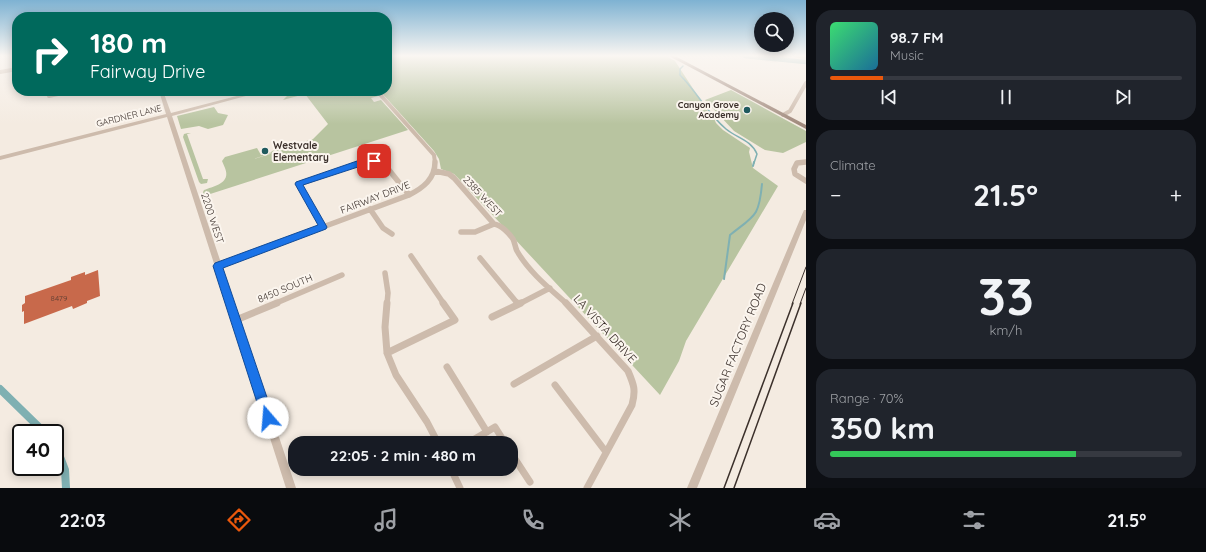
<!DOCTYPE html>
<html lang="en">
<head>
<meta charset="utf-8">
<style>
	:root { --surface:#171b24; --page:#20242c; --text:#f1f3f6; --muted:#9ea1a6; --line:#363941; --accent:#ea580c }
	body { margin:0; font-family:Quicksand,sans-serif; background:var(--page); color:var(--text); height:100vh; display:flex; flex-direction:column; font-size:15px; white-space:nowrap }
	* { box-sizing:border-box; margin:0 }
	p { font-size:13px; color:var(--muted) }
	.icon { flex:none; width:22px; height:22px; fill:none; stroke:currentColor; stroke-width:2; stroke-linecap:round; stroke-linejoin:round }
	.map { position:relative; flex:1; overflow:hidden }
	.panel { display:flex; flex-direction:column; gap:10px; padding:10px; background:#0d0f14; width:400px }
	.panel>* { flex:none }
	.top-card { position:absolute; left:12px; top:12px; width:380px; height:84px; border-radius:16px; box-shadow:0 2px 10px #0003; background:#00695c; color:#fff; overflow:hidden }
	.fabs { position:absolute; left:754px; top:12px; display:grid; gap:8px }
	.fabs a { display:grid; place-items:center; width:40px; height:40px; border-radius:50%; background:var(--surface); box-shadow:0 2px 10px #0003; font-size:20px }
	.speed { position:absolute; left:12px; top:424px; display:flex; gap:8px; font-size:20px; font-weight:700; text-align:center }
	.speed>* { display:grid; place-content:center; width:52px; height:52px; border-radius:50%; background:var(--surface); box-shadow:0 2px 10px #0003; line-height:1 }
	.speed .limit { border:2px solid #111; border-radius:6px; background:#fff; color:#111 }
	.pin { position:absolute; display:grid; place-items:center; width:34px; height:34px; color:#fff; margin:-17px; border-radius:8px; box-shadow:0 2px 6px #0006 }
	.me { position:absolute; width:44px; margin:-22px; rotate:342deg; stroke-linejoin:round; filter:drop-shadow(0 0 3px #0008) }
	.turn { display:flex; align-items:center; gap:14px; height:84px; padding:0 12px; font-size:18px }
	.turn .icon { width:52px; height:52px; stroke-width:2.5 }
	.turn b { display:block; font-size:28px; line-height:34px }
	.big { font-size:30px; font-weight:700; line-height:1.1 }
	.panel .tile { flex:1; display:flex; flex-direction:column; justify-content:center; gap:6px; min-width:0; padding:0 14px; border-radius:16px; background:var(--page) }
	.panel .dial { align-items:center; gap:0 }
	.dial b { font-size:52px; line-height:1 }
	.song { display:flex; align-items:center; gap:12px }
	.cover { width:48px; height:48px; border-radius:6px; background:linear-gradient(135deg,hsl(140 70% 55%),hsl(200 70% 35%)) }
	.played { height:4px; border-radius:2px; background:linear-gradient(90deg,var(--accent) 15%,var(--line) 15%) }
	.keys { display:flex; justify-content:space-around; direction:ltr }
	.heat { display:flex; justify-content:space-between; align-items:center; font-size:22px; direction:ltr }
	.charge { height:6px; border-radius:3px; background:linear-gradient(90deg,#34c759 70%,var(--line) 0) }
	.trip { position:absolute; left:288px; top:436px; width:230px; height:40px; border-radius:16px; background:var(--surface); box-shadow:0 2px 10px #0003; font-weight:700; line-height:40px; text-align:center }
	.tab-bar { display:flex; height:64px; justify-content:space-around; align-items:center; background:#090b0e; color:var(--muted) }
	.tab-bar .icon { width:28px; height:28px }
	.tab-bar .selected { color:var(--accent) }
	.tab-bar b { font-size:18px; color:var(--text) }
	main { display:flex; flex:1; min-height:0 }
	.map>svg:first-child { display:block }
</style>
</head>
<body>
<main>
<div class="map">
<svg width="806" height="488" viewBox="0 0 806 488">
	<rect width="100%" height="100%" fill="#f4ebe1"/>
	<!-- green -->
	<path fill="#b8c4a0" d="M387,56H666L675,61L709,113L713,116L716,123L723,130L750,148L749,152L753,168L778,186L686,341L679,361L660,395L458,178L454,174L441,169L439,159L434,151L380,91H387Z
		M731,90L806,131V142L783,153L765,150L734,131L705,100Z
		M286,91H373L378,96L371,98L374,102L381,100L408,130L204,196L203,192L204,190C215,186 231,183 225,168L270,154L272,151L313,139L328,124L305,94L283,100L287,96Z
		M214,107L218,113L228,115L223,125L208,129L199,126L181,129L177,116Z
		M188,133H191L187,134L203,179H208L207,183L201,184L199,182L183,137L184,134Z
		M257,148L261,155L271,152L269,154L225,168L222,161L225,157Z"/>
	<g fill="none" stroke-linecap="round" stroke-linejoin="round">
		<!-- stream-far1 -->
		<path stroke="#7fb0b2" stroke-width="1.5" d="M683,66L680,69V75C697,92 708,114 726,129C737,138 751,140 757,154L754,163"/>
		<!-- stream -->
		<path stroke="#7fb0b2" stroke-width="2" d="M753,166L754,162
			M724,279L730,235C755,215 759,217 762,184"/>
		<!-- canal-far1 -->
		<path stroke="#7fb0b2" stroke-width="4.5" d="M745,56L806,62"/>
		<!-- canal -->
		<path stroke="#7fb0b2" stroke-width="8" d="M0,389L45,433
			M55,444L65,470L66,488"/>
	</g>
	<!-- building -->
	<path fill="#c8694b" d="M98,270L100,296L87,301V303L73,309L72,306L24,324V311L22,312V305L25,303V296L71,280V277L85,272V275Z"/>
	<g fill="none" stroke-linecap="round" stroke-linejoin="round">
		<!-- minor-far2 -->
		<path stroke="#cdbbac" stroke-width="4" d="M798,56L806,57
			M0,72L17,69
			M16,79L17,61
			M377,91L434,155L435,163
			M49,96L71,91
			M783,115L790,111L806,83
			M360,163L374,161L379,163
			M797,163L806,162"/>
		<!-- minor-far1 -->
		<path stroke="#cdbbac" stroke-width="5.5" d="M377,162L385,165L409,195
			M806,162L797,163L794,169L795,174L806,181
			M435,171L449,174L454,178L494,224C501,225 509,233 513,239C515,243 515,247 517,251C529,272 549,288 567,304
			M370,209L383,228L392,234
			M323,227L299,184L360,163L367,162
			M461,232H475L494,224
			M411,256L444,304
			M480,258L518,304
			M218,266L409,195C423,188 435,179 435,162
			M385,273L388,293L387,304
			M274,304L342,275
			M519,304L550,288"/>
		<!-- minor -->
		<path stroke="#cdbbac" stroke-width="7" d="M387,303L385,327L387,353L396,375L427,422L438,443
			M517,303L518,304
			M566,303L628,371C634,385 636,390 632,405L587,488
			M492,317L521,303
			M236,320L277,303
			M387,353L455,320L443,303
			M447,367L487,432
			M514,384L597,336
			M555,385L606,452
			M468,443L495,427L505,443
			M511,453L530,482
			M451,469L460,488"/>
		<!-- tertiary -->
		<path fill="#cdbbac" fill-rule="evenodd" d="M396,56H402L387,60V58Z
			M159,91H163L171,113L256,91H264L172,116L296,488H286L167,117L0,160V156L166,114Z
			M804,210H806V220L697,488H687Z"/>
		<!-- secondary -->
		<path fill="#a18a7d" fill-rule="evenodd" d="M669,56H675L806,125V129Z"/>
		<!-- tram-far1 -->
		<path stroke="#3b302b" stroke-width="1" d="M792,304L806,267
			M800,304L806,288"/>
		<!-- tram -->
		<path stroke="#3b302b" stroke-width="1.5" d="M724,488L793,303
			M734,488L801,303"/>
	</g>
	<!-- sky -->
	<linearGradient id="sky" x2="0" y2="1"><stop stop-color="#7eb2d2"/><stop offset="0.45" stop-color="#faf6f2"/><stop offset="1" stop-color="#faf6f2" stop-opacity="0"/></linearGradient>
	<rect width="806" height="124" fill="url(#sky)"/>
	<!-- route -->
	<path fill="#1a73e8" stroke="#114b97" d="M374,158L377,159V163L361,166L303,185L327,227L326,229L223,268L274,418L272,422L268,424L264,422L262,418L213,266L215,263L318,225L295,184L296,182L357,161Z"/>
	<!-- markers -->
	<g fill="#1f5a5e" stroke="#fbf5ee" stroke-width="1.5">
		<circle cx="747" cy="110" r="4"/>
		<circle cx="265" cy="151" r="4"/>
	</g>
	<g text-anchor="middle" stroke-width="4" stroke-linejoin="round" paint-order="stroke">
		<!-- number labels -->
		<g font-size="8" fill="#5e3e33">
			<text x="59" y="301">8479</text>
		</g>
		<!-- far-poi labels -->
		<g font-size="9" font-weight="bold" fill="#3b302b" stroke="#fbf5ee" text-anchor="end">
			<text x="739" y="108">Canyon Grove<tspan x="739" dy="10">Academy</tspan></text>
		</g>
		<!-- far-street labels -->
		<g font-size="9" fill="#3b302b" stroke="#fbf5ee">
			<text transform="translate(129 116) rotate(-14)" y="3">GARDNER LANE</text>
		</g>
		<!-- poi labels -->
		<g font-size="10" font-weight="bold" fill="#3b302b" stroke="#fbf5ee" text-anchor="start">
			<text x="273" y="149">Westvale<tspan x="273" dy="12">Elementary</tspan></text>
		</g>
		<!-- street labels -->
		<g font-size="10" fill="#3b302b" stroke="#fbf5ee">
			<text transform="translate(483 196) rotate(47)" y="4">2385 WEST</text>
			<text transform="translate(375 197) rotate(-21)" y="4">FAIRWAY DRIVE</text>
			<text transform="translate(213 218) rotate(72)" y="4">2200 WEST</text>
			<text transform="translate(285 288) rotate(-23)" y="4">8450 SOUTH</text>
		</g>
		<!-- near-street labels -->
		<g font-size="12" fill="#3b302b" stroke="#fbf5ee">
			<text transform="translate(605 329) rotate(48)" y="4">LA VISTA DRIVE</text>
			<text transform="translate(738 345) rotate(-68)" y="4">SUGAR FACTORY ROAD</text>
		</g>
	</g>
</svg>
<div class="fabs">
<a><svg class="icon" aria-label="search" viewBox="0 0 24 24"><circle cx="10" cy="10" r="6"/><path d="M15 15l6 6"/></svg></a>
</div>
<div class="speed"><div class="limit">40</div></div>
<div class="pin" style="left:374px;top:161px;background:#d93025"><svg class="icon" aria-label="arrive" viewBox="0 0 24 24"><path d="M6 21V4h12l-3 4 3 4H6"/></svg></div>
<svg class="me" style="left:268px;top:418px" viewBox="-20 -20 40 40"><circle r="19" fill="#fff"/><path d="M0-13L10 11 0 6-10 11z" fill="#1a73e8"/></svg>
<div class="trip">22:05 · 2 min · 480 m</div>
<div class="top-card">
<div class="turn"><svg class="icon" aria-label="right" viewBox="0 0 24 24"><path d="M7 20v-9h11M14 6l5 5-5 5"/></svg><div><b>180 m</b>Fairway Drive</div></div>
</div>
</div>
<section class="panel">
<div class="tile">
<div class="song"><i class="cover"></i><div><b>98.7 FM</b><p>Music</p></div></div>
<div class="played"></div>
<div class="keys"><svg class="icon" aria-label="previous" viewBox="0 0 24 24"><path d="M18 5L8 12l10 7zM5 5v14"/></svg><svg class="icon" aria-label="pause" viewBox="0 0 24 24"><path d="M8 5v14M16 5v14"/></svg><svg class="icon" aria-label="next" viewBox="0 0 24 24"><path d="M6 5l10 7-10 7zM19 5v14"/></svg></div>
</div>
<div class="tile"><p>Climate</p>
<div class="heat"><a>−</a><b class="big">21.5°</b><a>+</a></div>
</div>
<div class="tile dial"><b>33</b><p>km/h</p></div>
<div class="tile"><p>Range · 70%</p><b class="big">350 km</b><div class="charge"></div></div>
</section>
</main>
<nav class="tab-bar">
<b>22:03</b>
<svg class="icon selected" aria-label="directions" viewBox="0 0 24 24"><path d="M12 3l9 9-9 9-9-9zM9 14v-3h6M13 9l2 2-2 2"/></svg>
<svg class="icon" aria-label="music" viewBox="0 0 24 24"><path d="M9 18V5l10-2v13"/><circle cx="6" cy="18" r="3"/><circle cx="16" cy="16" r="3"/></svg>
<svg class="icon" aria-label="phone" viewBox="0 0 24 24"><path d="M5 4h4l2 5-3 2q2 4 5 5l2-3 5 2v4C11 20 4 13 5 4z"/></svg>
<svg class="icon" aria-label="climate" viewBox="0 0 24 24"><path d="M12 3v18M4 7l16 10M4 17L20 7"/></svg>
<svg class="icon" aria-label="car" viewBox="0 0 24 24"><path d="M5 17H2v-5l4-1 3-4h7l3 4 3 1v5h-3M9 17h6M6 11h13"/><circle cx="7" cy="17" r="2"/><circle cx="17" cy="17" r="2"/></svg>
<svg class="icon" aria-label="filters" viewBox="0 0 24 24"><path d="M4 7h16M4 17h16"/><circle cx="9" cy="7" r="2"/><circle cx="15" cy="17" r="2"/></svg>
<b>21.5°</b>
</nav>
</body>
</html>
